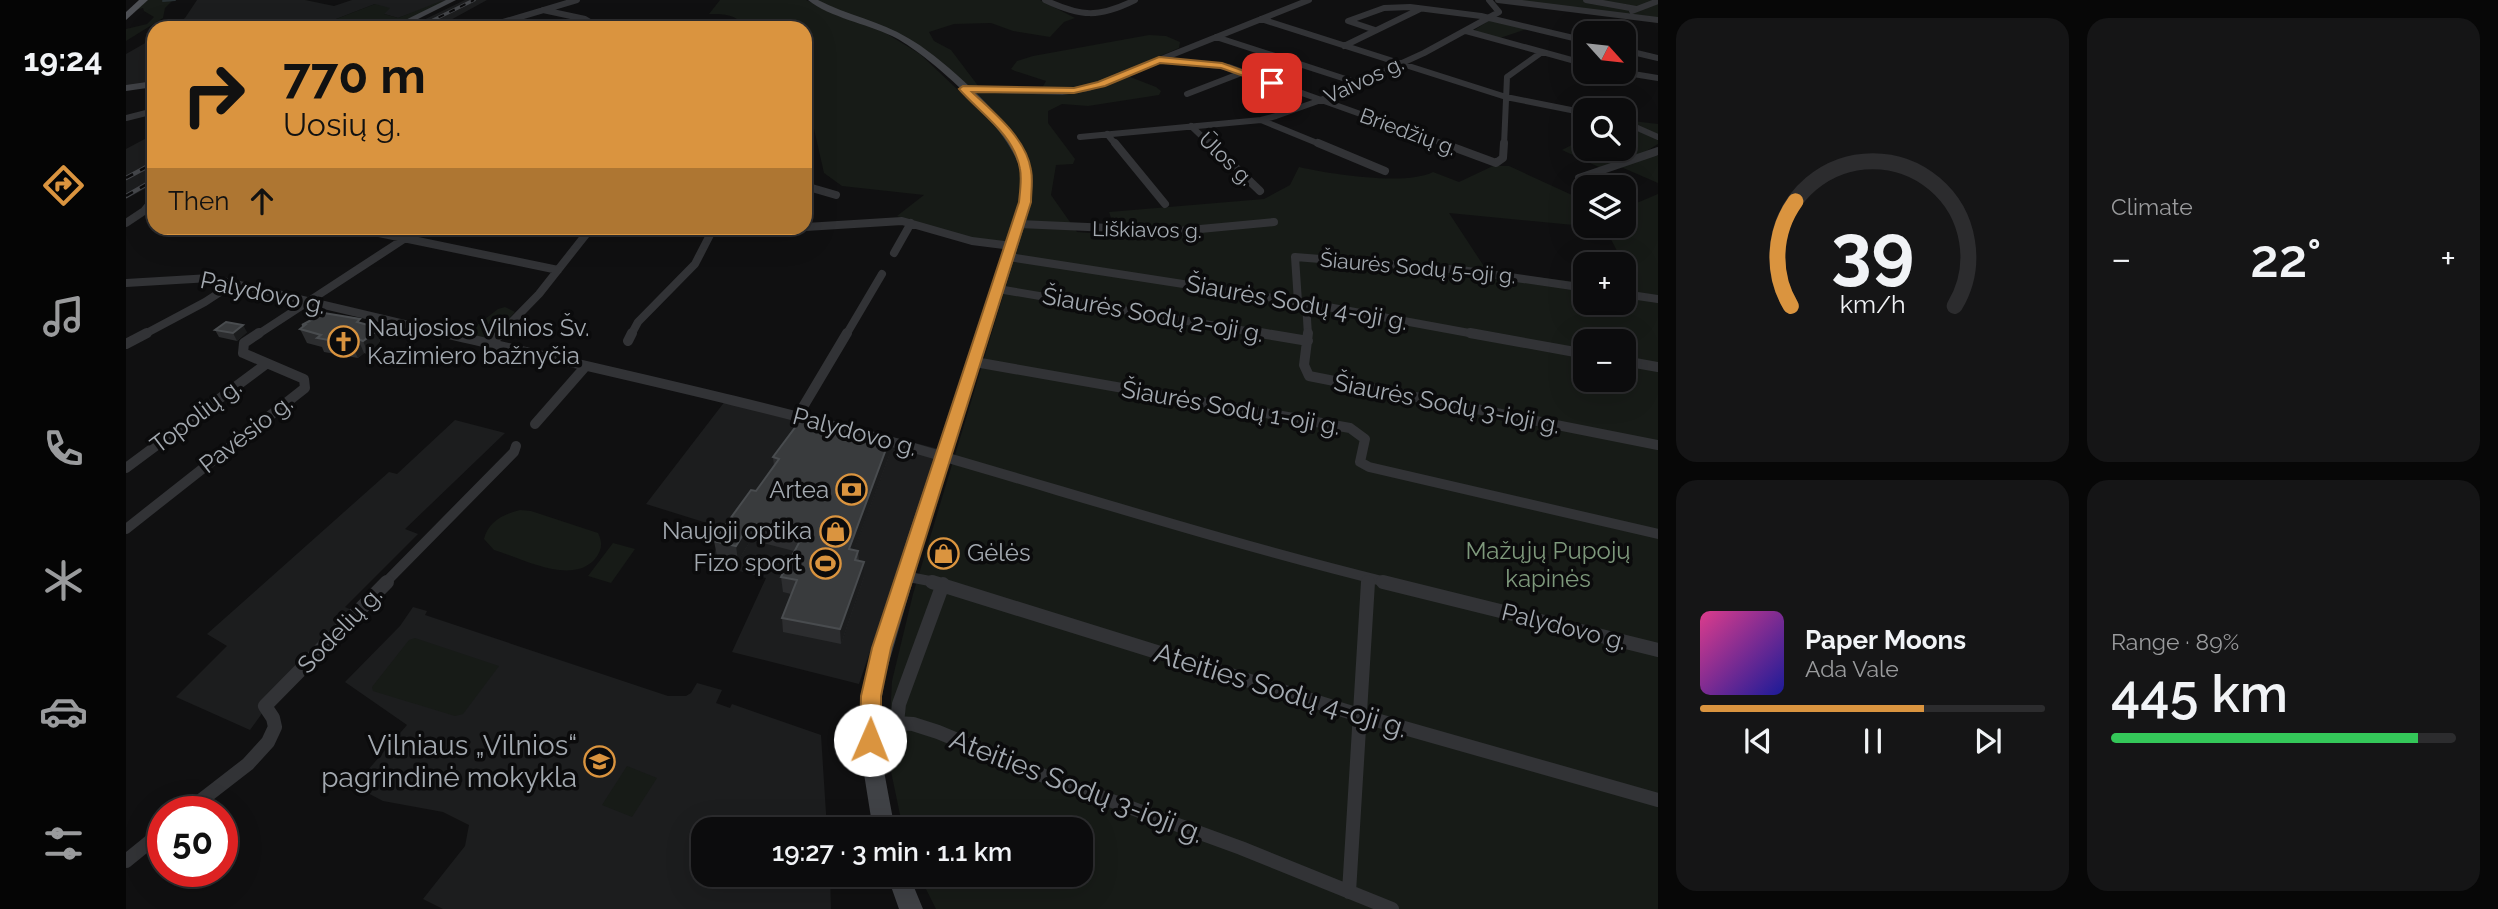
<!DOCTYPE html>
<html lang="en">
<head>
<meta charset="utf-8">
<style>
	:root { --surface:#0c0c0d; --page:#151516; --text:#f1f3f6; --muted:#9a9b9d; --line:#2c2c2e; --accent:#da943f }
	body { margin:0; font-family:Raleway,sans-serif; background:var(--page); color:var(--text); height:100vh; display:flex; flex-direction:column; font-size:26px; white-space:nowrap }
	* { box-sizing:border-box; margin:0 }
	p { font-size:23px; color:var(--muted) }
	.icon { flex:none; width:38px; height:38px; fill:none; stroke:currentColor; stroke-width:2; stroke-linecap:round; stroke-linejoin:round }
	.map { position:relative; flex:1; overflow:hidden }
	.details { display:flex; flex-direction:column; gap:18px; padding:18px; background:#070707; width:840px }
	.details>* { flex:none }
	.banner { position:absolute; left:21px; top:21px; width:665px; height:214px; border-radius:21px; box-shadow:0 7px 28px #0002,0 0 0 2px var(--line); background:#da943f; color:#111; overflow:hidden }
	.needle { width:46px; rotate:117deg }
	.tools { position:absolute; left:1447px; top:21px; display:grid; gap:14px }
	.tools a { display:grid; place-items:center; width:63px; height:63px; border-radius:14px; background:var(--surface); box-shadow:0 7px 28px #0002,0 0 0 2px var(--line); font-size:35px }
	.speed { position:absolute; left:21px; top:796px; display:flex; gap:14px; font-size:35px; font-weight:700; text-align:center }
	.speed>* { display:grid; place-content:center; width:91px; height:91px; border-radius:50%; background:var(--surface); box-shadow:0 7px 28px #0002,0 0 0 2px var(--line); line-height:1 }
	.speed .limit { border:10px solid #d22; background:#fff; color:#111 }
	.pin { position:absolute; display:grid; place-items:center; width:60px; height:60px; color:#fff; margin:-30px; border-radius:14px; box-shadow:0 4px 10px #0006 }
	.me { position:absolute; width:77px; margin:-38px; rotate:1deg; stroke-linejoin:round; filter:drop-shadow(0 0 5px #0008) }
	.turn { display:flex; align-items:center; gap:24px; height:147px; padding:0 21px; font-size:32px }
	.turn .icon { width:91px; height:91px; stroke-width:2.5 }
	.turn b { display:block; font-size:49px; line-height:60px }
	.then { display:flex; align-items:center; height:66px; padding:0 21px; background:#0003; gap:14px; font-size:26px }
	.big { font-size:52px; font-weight:600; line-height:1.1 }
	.details .widget { flex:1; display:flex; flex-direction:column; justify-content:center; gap:10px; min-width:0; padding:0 24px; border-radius:21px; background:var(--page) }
	.details .dial { align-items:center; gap:0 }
	.dial svg { height:182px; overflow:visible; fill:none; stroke:var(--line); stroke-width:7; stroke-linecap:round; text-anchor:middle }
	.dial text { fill:var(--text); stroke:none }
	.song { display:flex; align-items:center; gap:21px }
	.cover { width:84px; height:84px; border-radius:10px; background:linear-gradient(135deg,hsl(330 70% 55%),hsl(240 70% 35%)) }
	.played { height:7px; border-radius:4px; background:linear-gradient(90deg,var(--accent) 65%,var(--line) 65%) }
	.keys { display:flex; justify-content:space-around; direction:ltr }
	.heat { display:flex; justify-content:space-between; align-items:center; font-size:38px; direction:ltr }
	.charge { height:10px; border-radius:5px; background:linear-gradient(90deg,#34c759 89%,var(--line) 0) }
	.details .tiles { flex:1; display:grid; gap:18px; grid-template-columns:repeat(2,1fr) }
	.trip { position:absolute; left:565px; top:817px; width:402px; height:70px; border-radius:21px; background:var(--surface); box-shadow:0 7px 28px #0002,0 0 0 2px var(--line); font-weight:600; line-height:70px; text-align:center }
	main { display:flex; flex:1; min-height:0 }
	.tab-bar { display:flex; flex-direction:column; width:126px; justify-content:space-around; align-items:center; background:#050505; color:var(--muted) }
	.tab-bar .icon { width:49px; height:49px }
	.tab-bar .selected { color:var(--accent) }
	.tab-bar b { font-size:32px; color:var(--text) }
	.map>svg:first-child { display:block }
</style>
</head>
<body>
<main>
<nav class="tab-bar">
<b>19:24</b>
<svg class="icon selected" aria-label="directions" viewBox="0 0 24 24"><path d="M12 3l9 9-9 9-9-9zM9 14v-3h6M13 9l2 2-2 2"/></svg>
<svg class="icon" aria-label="music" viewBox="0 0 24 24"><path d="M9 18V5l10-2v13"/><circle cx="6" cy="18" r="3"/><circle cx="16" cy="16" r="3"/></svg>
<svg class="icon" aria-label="phone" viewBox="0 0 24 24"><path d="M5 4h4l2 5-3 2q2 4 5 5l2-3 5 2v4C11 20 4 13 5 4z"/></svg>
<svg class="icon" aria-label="climate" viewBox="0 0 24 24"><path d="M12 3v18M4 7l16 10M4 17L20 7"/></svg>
<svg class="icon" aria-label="car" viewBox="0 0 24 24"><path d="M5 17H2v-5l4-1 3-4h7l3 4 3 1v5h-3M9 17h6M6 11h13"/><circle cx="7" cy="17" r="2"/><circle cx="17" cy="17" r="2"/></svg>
<svg class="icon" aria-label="filters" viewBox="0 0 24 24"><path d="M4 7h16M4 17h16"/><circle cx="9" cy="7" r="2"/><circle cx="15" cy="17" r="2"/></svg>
</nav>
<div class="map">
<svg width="1532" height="909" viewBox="0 0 1532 909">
	<rect width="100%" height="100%" fill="#101011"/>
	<!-- built -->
	<path fill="#1c1d1e" d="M71,0H179L208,6L226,0H323L272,18L258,14L249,4L187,28H45L59,18Z
		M339,0H361L310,28H281Z
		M28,38V82L0,86V54Z
		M28,134V184L0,199V149Z
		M603,396L813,449L733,684L606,652L640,578L583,563L600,529L520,504Z
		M329,420L379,433L279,529L292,534L219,607L230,612L152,691L124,730L50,697L101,646L81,634L263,472L271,474Z
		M287,607L301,611L299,615L542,696H560L565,693L571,683L596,690L590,703L604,708L606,704L695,735L701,829L578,830V875H704L705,909H317L297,899L339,846L343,825L317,812L257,801L228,786L281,725L219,682L274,626Z"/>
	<!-- green -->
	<path fill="#171b17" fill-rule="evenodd" d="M21,0H47L39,8L37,18L0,41V29L21,24L28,17L18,11L17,8L10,10Z
		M594,0H680L758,32L794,54L873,129L889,153L896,183L894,200L880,244L832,236L771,216L798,195L716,186L698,173L688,129L679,118V28H620C610,14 599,14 583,14Z
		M690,0H914L949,18L938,22L924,37L887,31L865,23L828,24L803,32L808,41L825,50L853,87L913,93L920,81L889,71L885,69L891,61L907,56L1023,35L1040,36L1054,42L1053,48L994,73L1030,87L1035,91L1033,95L962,106L936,104L922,111V123L949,159L947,164L930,165L925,195L951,232L991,235L983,212L1138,199L1164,185L1173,167C1203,174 1280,186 1307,172L1333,182L1367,166H1383L1459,201L1460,226H1498V205L1513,202L1532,194V909H810L793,875H956V830L777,829L762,757L766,681L787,594L898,226C908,188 913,169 889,134L797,48ZM1323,213L1479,228L1511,289L1498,288V303H1460L1459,283L1361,271ZM1460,341H1498V380H1460Z
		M1375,0H1532V20Z
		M315,1L319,2L262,28H187L249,4L264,8L258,14L272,18Z
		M1364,20L1401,29L1374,38L1347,31Z
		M1498,120L1532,124V144L1519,152L1532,156V183L1488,164L1475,168L1436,150L1459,138L1460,149H1498V137H1507L1517,128Z
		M379,307L389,312L364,339L313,329L319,326L345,330L372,309Z
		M394,510L405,511L472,533C477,543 476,550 469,559C445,586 396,558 368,550L358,539C362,522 377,514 394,510Z
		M487,543L509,549L485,583L462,576Z
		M289,638L373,666L337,714L329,716L247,691L246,687L283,640Z
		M501,766L531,778L506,817L476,805Z"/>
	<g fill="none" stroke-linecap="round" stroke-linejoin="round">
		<!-- stream -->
		<path stroke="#283033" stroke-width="2" d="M37,1L49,0"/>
		<!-- minor-far3 -->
		<path stroke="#323336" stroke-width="6" d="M919,0C955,17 973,18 1009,0
			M1372,0L1532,20
			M1460,0L1510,9
			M417,10L459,19L474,28
			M1506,11L1532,1
			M1135,19L1380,97L1460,113
			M357,28L451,0
			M1249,30L1222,21L1258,8L1284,7L1355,16L1460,41
			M1340,31L1460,64
			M1090,37L1232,83
			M1218,46L1294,9
			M1498,50L1532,58
			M1033,60L1103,67L1321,145
			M1495,72L1532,78
			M837,89L936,92L963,88L1183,0
			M1061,94L1118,72
			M0,118L28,111
			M1135,120L1196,145
			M1498,122L1532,137
			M1065,126L1085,145
			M981,134L990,145
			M954,137L1135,120L1150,116L1195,100L1298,53L1373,12L1363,0
			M1378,145L1381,77L1416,52"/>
		<!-- minor-far2 -->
		<path stroke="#323336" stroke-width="8" d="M989,143L1039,204
			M1084,143L1134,191
			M1192,143L1259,171
			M1316,143L1370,163L1377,158L1378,143
			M1453,178L1532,151
			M679,186L710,195
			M0,223L18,211L28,199
			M893,224L1053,231L1148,222
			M256,228L253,233L432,270
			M585,233L776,221L846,241L886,246
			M768,253L785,223
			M883,257L1180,303L1354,335
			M0,283L84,278L325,335
			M872,289L1144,335
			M1498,294L1532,299
			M1172,302L1169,257L1335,270L1460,288
			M1180,303L1182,335
			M17,335L79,302L108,283
			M131,335L278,239
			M373,335L413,294L465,228
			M505,335L512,322L569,264L585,233L583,228
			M720,335L756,274"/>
		<!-- minor-far1 -->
		<path stroke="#323336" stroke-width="10" d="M318,333C476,370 635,404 791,449C948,494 1105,544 1264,583
			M1134,333L1182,341
			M1182,333L1178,365L1183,376L1532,445
			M1344,333L1460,354
			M502,341L506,333
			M0,344L21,333
			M364,344L375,333
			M1498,361L1532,367
			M849,362L1224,428L1239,439L1234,462L1243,467L1532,534
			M671,417L721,333
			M409,424L459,367
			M0,468L140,364
			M0,529L179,388L178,379L117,353L118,343L133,333
			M778,576L814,583
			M259,583L388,452L390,446
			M1242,583V578"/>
		<!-- minor -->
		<path stroke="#323336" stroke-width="14" d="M806,582L1236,716L1532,800
			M1257,582L1532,650
			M817,584L773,704L771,723L787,724L812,732L923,778L1115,848L1266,909
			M60,812L122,764L142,742L149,727L147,718L139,706L261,582
			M0,861L37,831
			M1223,892L1242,582"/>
		<!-- secondary -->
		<path fill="#404246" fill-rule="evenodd" d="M320,0H330L274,28H263Z
			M682,0H692C721,15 754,21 782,38C818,58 891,126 904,165C910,184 904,206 899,224L800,536L759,676L754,710L755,755L769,830H747L735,755L734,710L739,676L782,536L887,224C892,206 899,184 893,166C881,126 803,54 766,36C739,23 705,18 682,0Z
			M28,81V87L0,91V85Z
			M761,875H783L797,909H773Z"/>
		<!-- primary -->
		<path fill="#4e5055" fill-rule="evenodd" d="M13,0H22L0,20V12Z"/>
		<defs>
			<path id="rail-far1" d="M291,28L348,0"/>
			<path id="rail" d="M0,178L28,163
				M0,196L28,180"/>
		</defs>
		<!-- rail-far1 casing -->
		<use href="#rail-far1" stroke="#45474b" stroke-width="3.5"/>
		<!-- rail casing -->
		<use href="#rail" stroke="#45474b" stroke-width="4.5"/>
		<!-- rail-far1 -->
		<use href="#rail-far1" stroke="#0b0b0c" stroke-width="2" stroke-dasharray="6" stroke-linecap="butt"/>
		<!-- rail -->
		<use href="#rail" stroke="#0b0b0c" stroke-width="2.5" stroke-dasharray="8" stroke-linecap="butt"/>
	</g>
	<!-- wall -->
	<path fill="#2c2d2f" d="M236,323L249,327L254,341L252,343L254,347L243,355L238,353L232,358L198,352L196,347L181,343L174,329L177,327L176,325Z
		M89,330L121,332L111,341L93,337Z
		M763,456L728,550L732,551L733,561L738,577L715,644L657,632L656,618L665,594L657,592L655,577L668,551L625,540L612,561L591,556L588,541L630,491L648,467L647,457Z"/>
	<!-- shaded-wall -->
	<path fill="#1b1c1d" d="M117,325L121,332L111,341L107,333Z
		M249,327L254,341L252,343L254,347L243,355L237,341L243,331Z
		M232,339L238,353L232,358L225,344Z
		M763,441V456L723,564V549Z
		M623,525L625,540L612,561L610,546Z
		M738,562V577L715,644L714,629Z"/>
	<!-- building -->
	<path fill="#393b3d" stroke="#494c4f" stroke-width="2" d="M198,313L234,319L231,322L249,327L243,331L248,333L237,341L232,339L225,344L191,338L195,335L174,329L179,325H176Z
		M100,322L117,325L107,333L89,330Z
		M674,421L750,443L763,441L723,549L732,551L729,560L738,562L714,629L656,618L671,580L655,577L675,539L623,525L610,546L588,541L625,490L630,491L653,459L647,457Z"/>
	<!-- route -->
	<path fill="#da943f" stroke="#8e6029" stroke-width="2" d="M1033,57L1096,63L1151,83L1143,85L1095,68L1034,63L979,86L948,93L846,92C868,113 900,138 905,170C907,180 905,192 905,202L765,648L755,696V740L751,746L744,749L737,746L734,740L735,696L746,648L893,202C894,192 896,179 894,169C888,134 854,113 833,89L837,86L948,88L972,82Z"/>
	<!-- icons -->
	<defs>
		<symbol id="church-ring" viewBox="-11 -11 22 22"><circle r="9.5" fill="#0b0b0c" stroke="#da943f" stroke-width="1.5"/><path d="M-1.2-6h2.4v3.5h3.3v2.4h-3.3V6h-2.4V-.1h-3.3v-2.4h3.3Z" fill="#da943f"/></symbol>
		<symbol id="bank-ring" viewBox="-11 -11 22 22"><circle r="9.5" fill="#0b0b0c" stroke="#da943f" stroke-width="1.5"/><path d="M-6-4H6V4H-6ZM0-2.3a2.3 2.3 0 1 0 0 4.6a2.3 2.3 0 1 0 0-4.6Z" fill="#da943f"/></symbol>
		<symbol id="shop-ring" viewBox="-11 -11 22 22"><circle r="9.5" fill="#0b0b0c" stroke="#da943f" stroke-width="1.5"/><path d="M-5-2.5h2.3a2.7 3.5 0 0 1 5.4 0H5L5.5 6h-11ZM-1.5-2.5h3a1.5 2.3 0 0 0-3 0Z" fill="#da943f"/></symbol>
		<symbol id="stadium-ring" viewBox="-11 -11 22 22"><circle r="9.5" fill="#0b0b0c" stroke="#da943f" stroke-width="1.5"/><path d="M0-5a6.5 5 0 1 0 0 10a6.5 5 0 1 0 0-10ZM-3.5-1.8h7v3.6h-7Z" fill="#da943f"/></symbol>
		<symbol id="school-ring" viewBox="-11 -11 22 22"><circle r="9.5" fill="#0b0b0c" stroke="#da943f" stroke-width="1.5"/><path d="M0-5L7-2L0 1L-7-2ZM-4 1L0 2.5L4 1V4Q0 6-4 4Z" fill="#da943f"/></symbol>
	</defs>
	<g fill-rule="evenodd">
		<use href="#church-ring" x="200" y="324" width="35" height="35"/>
		<use href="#bank-ring" x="708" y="472" width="35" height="35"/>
		<use href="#shop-ring" x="692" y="514" width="35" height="35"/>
		<use href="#shop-ring" x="800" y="536" width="35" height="35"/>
		<use href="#stadium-ring" x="682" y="546" width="35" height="35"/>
		<use href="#school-ring" x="456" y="744" width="35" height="35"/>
	</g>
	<g text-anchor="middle" stroke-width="7" stroke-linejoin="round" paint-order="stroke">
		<!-- far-street labels -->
		<g font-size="21" fill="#a3a9b0" stroke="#0b0b0c">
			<text transform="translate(1238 80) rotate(-25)" y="7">Vaivos g.</text>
			<text transform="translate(1282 132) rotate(20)" y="7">Briedžių g.</text>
			<text transform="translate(1100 159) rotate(44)" y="7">Ūlos g.</text>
			<text transform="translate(1021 230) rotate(1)" y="7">Liškiavos g.</text>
			<text transform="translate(1292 268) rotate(5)" y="7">Šiaurės Sodų 5-oji g.</text>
		</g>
		<!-- street labels -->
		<g font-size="24" fill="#a3a9b0" stroke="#0b0b0c">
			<text transform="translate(137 293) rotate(12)" y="8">Palydovo g.</text>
			<text transform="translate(1171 303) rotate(10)" y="8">Šiaurės Sodų 4-oji g.</text>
			<text transform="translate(1027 315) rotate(10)" y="8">Šiaurės Sodų 2-oji g.</text>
			<text transform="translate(1321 404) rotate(11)" y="8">Šiaurės Sodų 3-ioji g.</text>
			<text transform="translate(1105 408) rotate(10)" y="8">Šiaurės Sodų 1-oji g.</text>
			<text transform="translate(70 416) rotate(-37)" y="8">Topolių g.</text>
			<text transform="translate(729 432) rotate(15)" y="8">Palydovo g.</text>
			<text transform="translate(120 434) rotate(-38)" y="8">Pavėsio g.</text>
			<text transform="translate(1438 627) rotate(14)" y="8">Palydovo g.</text>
			<text transform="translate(214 630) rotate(-46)" y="8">Sodelių g.</text>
		</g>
		<!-- poi labels -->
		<g font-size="24" fill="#a3a9b0" stroke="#0b0b0c" text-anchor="end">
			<text x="241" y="336" text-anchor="start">Naujosios Vilnios Šv.<tspan x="241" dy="28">Kazimiero bažnyčia</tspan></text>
			<text x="703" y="498">Artea</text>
			<text x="686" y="539">Naujoji optika</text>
			<text x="841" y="561" text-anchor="start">Gėlės</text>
			<text x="676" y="571">Fizo sport</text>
		</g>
		<!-- park labels -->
		<g font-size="24" fill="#7e997c" stroke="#0b0b0c">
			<text x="1422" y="559">Mažųjų Pupojų<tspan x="1422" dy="28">kapinės</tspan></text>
		</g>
		<!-- near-street labels -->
		<g font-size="28" fill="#a3a9b0" stroke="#0b0b0c">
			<text transform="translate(1155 690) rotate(17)" y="10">Ateities Sodų 4-oji g.</text>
			<text transform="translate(951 786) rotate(21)" y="10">Ateities Sodų 3-ioji g.</text>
		</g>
		<!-- near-poi labels -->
		<g font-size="28" fill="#a3a9b0" stroke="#0b0b0c" text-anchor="end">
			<text x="451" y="755">Vilniaus „Vilnios“<tspan x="451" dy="32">pagrindinė mokykla</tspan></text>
		</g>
	</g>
</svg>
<div class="tools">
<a><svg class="needle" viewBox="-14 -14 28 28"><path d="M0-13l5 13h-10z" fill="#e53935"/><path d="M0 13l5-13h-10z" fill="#9a9b9d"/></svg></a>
<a><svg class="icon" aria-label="search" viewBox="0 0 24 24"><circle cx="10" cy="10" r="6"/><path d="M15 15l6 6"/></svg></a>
<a><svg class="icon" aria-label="layers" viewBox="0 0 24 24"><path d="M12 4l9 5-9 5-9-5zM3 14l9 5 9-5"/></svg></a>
<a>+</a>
<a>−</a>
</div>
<div class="speed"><div class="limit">50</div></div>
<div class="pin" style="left:1146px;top:83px;background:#d93025"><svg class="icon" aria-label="arrive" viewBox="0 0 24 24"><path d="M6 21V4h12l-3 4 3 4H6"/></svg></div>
<svg class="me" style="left:744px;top:740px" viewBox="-20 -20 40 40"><circle r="19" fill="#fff"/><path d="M0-13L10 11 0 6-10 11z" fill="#da943f"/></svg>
<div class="trip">19:27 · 3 min · 1.1 km</div>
<div class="banner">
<div class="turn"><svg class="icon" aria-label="right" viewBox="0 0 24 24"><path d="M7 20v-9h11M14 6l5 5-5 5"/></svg><div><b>770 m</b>Uosių g.</div></div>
<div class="then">Then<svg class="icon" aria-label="ahead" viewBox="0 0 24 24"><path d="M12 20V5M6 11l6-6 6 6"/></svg></div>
</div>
</div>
<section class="details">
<div class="tiles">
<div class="widget dial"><svg viewBox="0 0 100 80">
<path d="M14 69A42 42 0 1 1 86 69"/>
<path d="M14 69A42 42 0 0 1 16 23" stroke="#da943f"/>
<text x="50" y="56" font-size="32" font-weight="700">39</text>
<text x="50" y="72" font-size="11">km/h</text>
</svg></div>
<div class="widget"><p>Climate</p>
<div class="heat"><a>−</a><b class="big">22°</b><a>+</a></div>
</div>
<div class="widget">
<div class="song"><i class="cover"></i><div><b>Paper Moons</b><p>Ada Vale</p></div></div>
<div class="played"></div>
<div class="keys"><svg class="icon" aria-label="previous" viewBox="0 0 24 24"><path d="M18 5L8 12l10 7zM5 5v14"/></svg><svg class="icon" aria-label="pause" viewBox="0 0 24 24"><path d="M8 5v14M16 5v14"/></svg><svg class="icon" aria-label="next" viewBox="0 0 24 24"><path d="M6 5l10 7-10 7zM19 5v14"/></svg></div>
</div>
<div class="widget"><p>Range · 89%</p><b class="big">445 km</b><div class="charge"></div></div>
</div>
</section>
</main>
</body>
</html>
